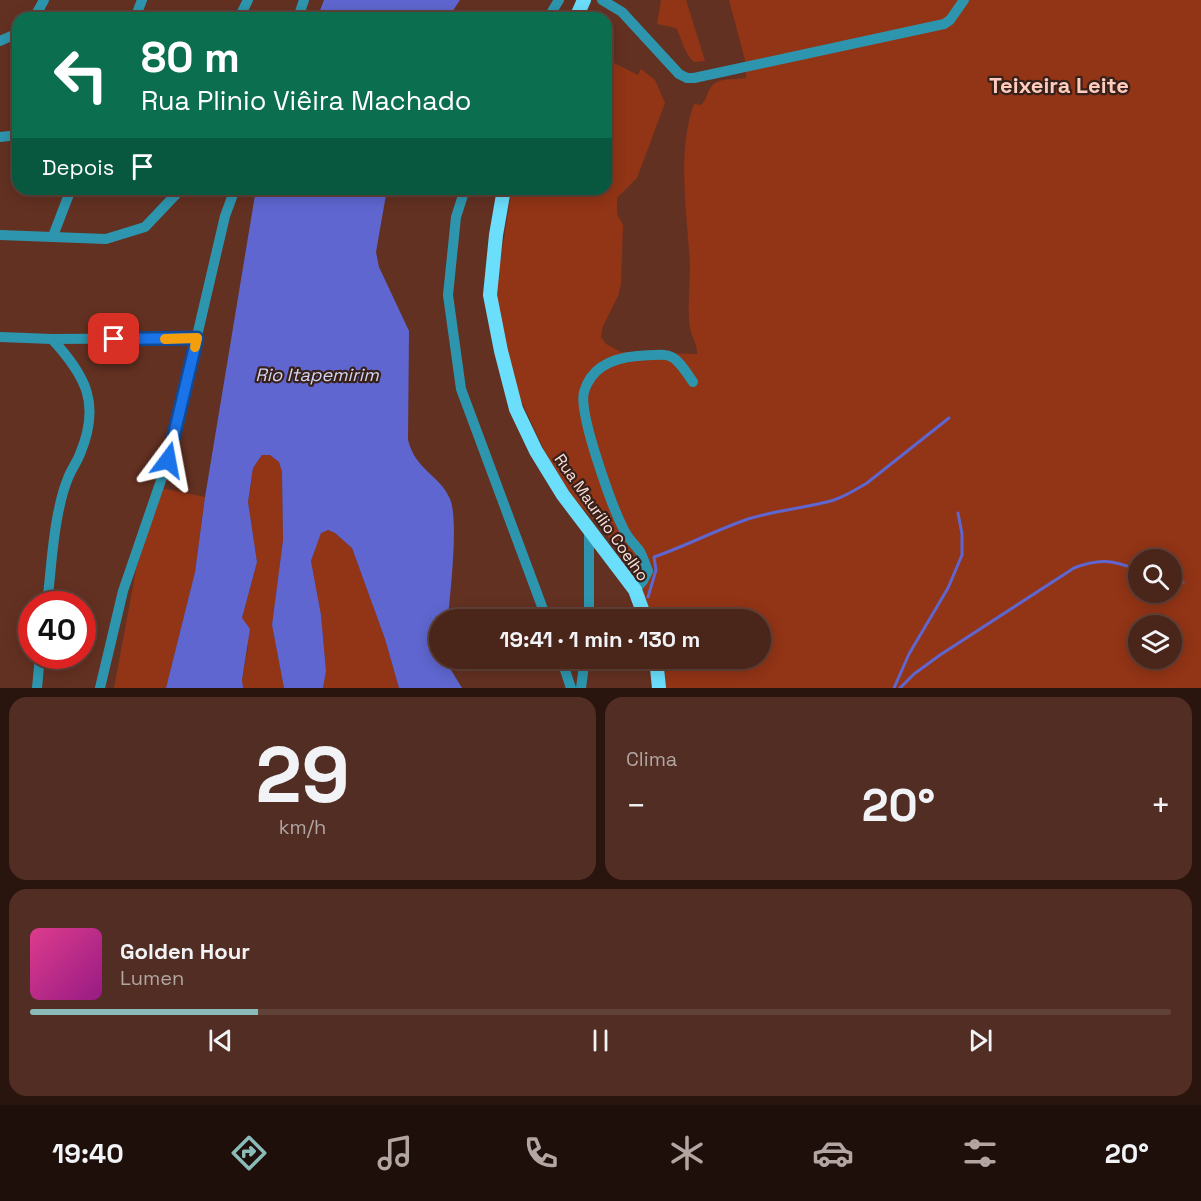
<!DOCTYPE html>
<html lang="pt">
<head>
<meta charset="utf-8">
<style>
	:root { --surface:#4a251a; --page:#512d23; --text:#f1f3f6; --muted:#b2a5a2; --line:#614239; --accent:#8bbbb9 }
	body { margin:0; font-family:"Space Grotesk",sans-serif; background:var(--page); color:var(--text); height:100vh; display:flex; flex-direction:column; font-size:22px; white-space:nowrap }
	* { box-sizing:border-box; margin:0 }
	p { font-size:20px; color:var(--muted) }
	.icon { flex:none; width:33px; height:33px; fill:none; stroke:currentColor; stroke-width:2; stroke-linecap:round; stroke-linejoin:round }
	.map { position:relative; height:688px; overflow:hidden }
	.panel { display:flex; flex-direction:column; gap:9px; padding:9px; background:#29140e; flex:1 }
	.panel>* { flex:none }
	.hud { position:absolute; left:12px; top:12px; width:600px; height:183px; border-radius:18px; box-shadow:0 3px 15px #0003,0 0 0 2px var(--line); background:#0b6e4f; color:#fff; overflow:hidden }
	.fabs { position:absolute; left:1128px; top:549px; display:grid; gap:12px }
	.fabs a { display:grid; place-items:center; width:54px; height:54px; border-radius:50%; background:var(--surface); box-shadow:0 3px 15px #0003,0 0 0 2px var(--line); font-size:30px }
	.speed { position:absolute; left:18px; top:591px; display:flex; gap:12px; font-size:30px; font-weight:700; text-align:center }
	.speed>* { display:grid; place-content:center; width:78px; height:78px; border-radius:50%; background:var(--surface); box-shadow:0 3px 15px #0003,0 0 0 2px var(--line); line-height:1 }
	.speed .limit { border:9px solid #d22; background:#fff; color:#111 }
	.pin { position:absolute; display:grid; place-items:center; width:51px; height:51px; color:#fff; margin:-26px; border-radius:12px; box-shadow:0 3px 9px #0006 }
	.me { position:absolute; width:66px; margin:-33px; rotate:13deg; stroke-linejoin:round; filter:drop-shadow(0 0 4px #0008) }
	.turn { display:flex; align-items:center; gap:21px; height:126px; padding:0 30px; font-size:27px }
	.turn .icon { width:78px; height:78px; stroke-width:2.5 }
	.turn b { display:block; font-size:42px; line-height:51px }
	.then { display:flex; align-items:center; height:57px; padding:0 30px; background:#0003; gap:12px; font-size:22px }
	.big { font-size:45px; font-weight:800; line-height:1.1 }
	.panel .tile { flex:1; display:flex; flex-direction:column; justify-content:center; gap:9px; min-width:0; padding:0 21px; border-radius:18px; background:var(--page) }
	.panel .dial { align-items:center; gap:0 }
	.dial b { font-size:78px; line-height:1 }
	.song { display:flex; align-items:center; gap:18px }
	.cover { width:72px; height:72px; border-radius:9px; background:linear-gradient(135deg,hsl(330 70% 55%),hsl(310 70% 35%)) }
	.played { height:6px; border-radius:3px; background:linear-gradient(90deg,var(--accent) 20%,var(--line) 20%) }
	.keys { display:flex; justify-content:space-around; direction:ltr }
	.heat { display:flex; justify-content:space-between; align-items:center; font-size:33px; direction:ltr }
	.panel .tiles { flex:1; display:grid; gap:9px; grid-template-columns:1fr 1fr }
	.tile:last-child { grid-column:span 2 }
	.trip { position:absolute; left:429px; top:609px; width:342px; height:60px; border-radius:30px; background:var(--surface); box-shadow:0 3px 15px #0003,0 0 0 2px var(--line); font-weight:800; line-height:60px; text-align:center }
	.menu { display:flex; height:96px; justify-content:space-around; align-items:center; background:#1e0f0a; color:var(--muted) }
	.menu .icon { width:42px; height:42px }
	.menu .selected { color:var(--accent) }
	.menu b { font-size:27px; color:var(--text) }
	.map>svg:first-child { display:block }
</style>
</head>
<body>
<div class="map">
<svg width="1201" height="688" viewBox="0 0 1201 688">
	<rect width="100%" height="100%" fill="#633122"/>
	<!-- green -->
	<path fill="#923416" fill-rule="evenodd" d="M661,0H686L705,61L694,62C682,50 684,42 676,28L657,24Z
		M729,0H1201V688H663L666,666L664,659L760,658V620L653,619L639,582L604,531L567,491L551,465L518,394L497,306L496,287L512,189H606V59L638,75L641,69L655,80L665,103L637,178L617,198V214L623,225L621,284L618,296L603,326L601,337L606,344L621,352L697,354C698,344 691,337 690,328C687,308 690,288 690,268C688,217 676,153 694,104L701,105C707,99 706,94 711,87C718,77 735,80 746,78V64ZM1138,560H1172V592H1138ZM1138,626H1172V658H1138Z
		M262,455H270L279,462L282,472L283,540L272,625L284,688H243L242,680L248,647L242,618L257,562L248,502L253,468Z
		M161,488L205,497L195,572L166,688H114L136,570Z
		M328,530L335,533L352,548L385,639L399,688H323L326,670L321,615L311,561L321,532Z"/>
	<!-- water -->
	<path fill="#5f66cf" d="M324,0H460L448,18H317Z
		M256,189H387L376,252L379,267L409,331L408,440C416,471 440,475 450,499C459,520 450,594 448,619L440,620V658L448,659L451,670L462,688H399L385,639L352,548L335,533L328,530L321,533L311,561L321,615L326,671L323,688H284L272,625L283,540L282,472L279,462L270,455H262L253,468L248,502L257,562L242,618L250,629L242,680L243,688H166L195,572L205,497Z"/>
	<g fill="none" stroke-linecap="round" stroke-linejoin="round">
		<!-- stream -->
		<path stroke="#5f66cf" stroke-width="3" d="M1172,579L1183,582
			M648,597L656,570L654,557C686,546 716,530 748,519C776,510 807,508 834,500C846,496 857,489 867,483L949,418
			M894,688L909,654L948,588L962,555V534L958,513
			M900,688L914,674L940,655L1074,568C1099,558 1113,560 1138,570"/>
		<!-- minor -->
		<path stroke="#2d96ae" stroke-width="10" d="M602,0L622,12L679,74L687,78H694L944,24L950,20L964,0
			M34,18L44,0
			M135,18L142,0
			M239,18L248,0
			M298,18L304,0
			M548,18L559,0
			M0,41L18,33
			M0,137L18,135
			M465,189L456,217L448,295L461,389L547,620
			M0,235L106,239L145,227L181,189
			M53,236L71,189
			M0,337L52,339L197,338
			M635,590L643,581L648,571C645,564 643,556 639,550C633,543 626,536 623,528C612,506 578,413 584,392C591,367 613,358 637,356C672,354 672,350 693,382
			M47,604C51,573 52,540 59,509C61,499 64,488 68,478C71,470 77,462 80,454C101,404 86,376 52,339
			M589,620V529
			M561,658L571,688
			M37,688L40,656
			M100,688L123,591L168,460L225,216L235,189
			M581,688L585,658"/>
		<!-- major -->
		<path stroke="#6bdefc" stroke-width="14" d="M576,18L584,0
			M504,189L496,235L490,295L501,351L516,409L536,451L563,495L635,590L646,620
			M656,658L659,688"/>
	</g>
	<g fill="none" stroke-linecap="round" stroke-linejoin="round">
		<defs>
			<path id="route" d="M114,339L197,338L168,460"/>
		</defs>
		<!-- route casing -->
		<use href="#route" stroke="#114b97" stroke-width="15"/>
		<!-- route -->
		<use href="#route" stroke="#1a73e8" stroke-width="10"/>
		<!-- slow -->
		<path stroke="#f59e0b" stroke-width="10" d="M165,339L197,338L195,347"/>
	</g>
	<g text-anchor="middle" stroke-width="4.5" stroke-linejoin="round" paint-order="stroke">
		<!-- street labels -->
		<g font-size="16" fill="#fce2da" stroke="#38211a">
			<text transform="translate(602 517) rotate(55)" y="6">Rua Maurílio Coelho</text>
		</g>
		<!-- water labels -->
		<g font-size="18" font-style="italic" fill="#d0d5f0" stroke="#38211a">
			<text x="317" y="381">Rio Itapemirim</text>
		</g>
		<!-- district labels -->
		<g font-size="22" font-weight="bold" fill="#fecbbc" stroke="#38211a">
			<text x="1059" y="93">Teixeira Leite</text>
		</g>
	</g>
</svg>
<div class="fabs">
<a><svg class="icon" aria-label="search" viewBox="0 0 24 24"><circle cx="10" cy="10" r="6"/><path d="M15 15l6 6"/></svg></a>
<a><svg class="icon" aria-label="layers" viewBox="0 0 24 24"><path d="M12 4l9 5-9 5-9-5zM3 14l9 5 9-5"/></svg></a>
</div>
<div class="speed"><div class="limit">40</div></div>
<div class="pin" style="left:114px;top:339px;background:#d93025"><svg class="icon" aria-label="arrive" viewBox="0 0 24 24"><path d="M6 21V4h12l-3 4 3 4H6"/></svg></div>
<svg class="me" style="left:168px;top:460px" viewBox="-20 -20 40 40"><path d="M0-17L14 15 0 8-14 15z" fill="#1a73e8" stroke="#fff" stroke-width="4"/></svg>
<div class="trip">19:41 · 1 min · 130 m</div>
<div class="hud">
<div class="turn"><svg class="icon" aria-label="left" viewBox="0 0 24 24"><path d="M17 20v-9H6M10 6l-5 5 5 5"/></svg><div><b>80 m</b>Rua Plinio Viêira Machado</div></div>
<div class="then">Depois<svg class="icon" aria-label="arrive" viewBox="0 0 24 24"><path d="M6 21V4h12l-3 4 3 4H6"/></svg></div>
</div>
</div>
<section class="panel">
<div class="tiles">
<div class="tile dial"><b>29</b><p>km/h</p></div>
<div class="tile"><p>Clima</p>
<div class="heat"><a>−</a><b class="big">20°</b><a>+</a></div>
</div>
<div class="tile">
<div class="song"><i class="cover"></i><div><b>Golden Hour</b><p>Lumen</p></div></div>
<div class="played"></div>
<div class="keys"><svg class="icon" aria-label="previous" viewBox="0 0 24 24"><path d="M18 5L8 12l10 7zM5 5v14"/></svg><svg class="icon" aria-label="pause" viewBox="0 0 24 24"><path d="M8 5v14M16 5v14"/></svg><svg class="icon" aria-label="next" viewBox="0 0 24 24"><path d="M6 5l10 7-10 7zM19 5v14"/></svg></div>
</div>
</div>
</section>
<nav class="menu">
<b>19:40</b>
<svg class="icon selected" aria-label="directions" viewBox="0 0 24 24"><path d="M12 3l9 9-9 9-9-9zM9 14v-3h6M13 9l2 2-2 2"/></svg>
<svg class="icon" aria-label="music" viewBox="0 0 24 24"><path d="M9 18V5l10-2v13"/><circle cx="6" cy="18" r="3"/><circle cx="16" cy="16" r="3"/></svg>
<svg class="icon" aria-label="phone" viewBox="0 0 24 24"><path d="M5 4h4l2 5-3 2q2 4 5 5l2-3 5 2v4C11 20 4 13 5 4z"/></svg>
<svg class="icon" aria-label="climate" viewBox="0 0 24 24"><path d="M12 3v18M4 7l16 10M4 17L20 7"/></svg>
<svg class="icon" aria-label="car" viewBox="0 0 24 24"><path d="M5 17H2v-5l4-1 3-4h7l3 4 3 1v5h-3M9 17h6M6 11h13"/><circle cx="7" cy="17" r="2"/><circle cx="17" cy="17" r="2"/></svg>
<svg class="icon" aria-label="filters" viewBox="0 0 24 24"><path d="M4 7h16M4 17h16"/><circle cx="9" cy="7" r="2"/><circle cx="15" cy="17" r="2"/></svg>
<b>20°</b>
</nav>
</body>
</html>
